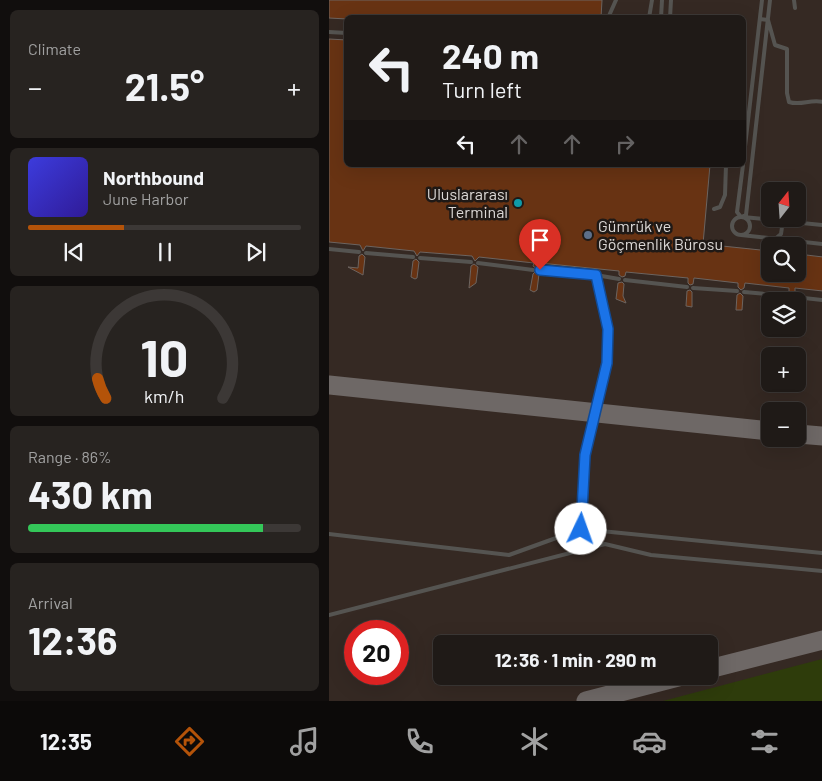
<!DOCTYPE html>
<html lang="en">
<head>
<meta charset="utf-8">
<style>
	:root { --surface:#1f1a17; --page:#272320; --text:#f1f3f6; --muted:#a1a1a1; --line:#3c3836; --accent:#b45309 }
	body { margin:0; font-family:Barlow,sans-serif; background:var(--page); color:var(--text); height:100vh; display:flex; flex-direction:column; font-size:19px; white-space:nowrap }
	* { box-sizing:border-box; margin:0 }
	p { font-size:16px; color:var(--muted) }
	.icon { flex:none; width:28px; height:28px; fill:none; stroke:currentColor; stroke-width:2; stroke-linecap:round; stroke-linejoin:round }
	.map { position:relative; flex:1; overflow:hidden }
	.panel { display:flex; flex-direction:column; gap:10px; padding:10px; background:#110e0d; width:329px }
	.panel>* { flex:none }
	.hud { position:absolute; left:15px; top:15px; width:402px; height:152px; border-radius:8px; box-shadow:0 5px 20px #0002,0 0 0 1px var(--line); background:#1f1a17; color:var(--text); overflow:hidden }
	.needle { width:32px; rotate:17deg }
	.tools { position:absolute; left:432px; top:182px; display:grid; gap:10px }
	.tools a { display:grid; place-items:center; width:45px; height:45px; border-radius:8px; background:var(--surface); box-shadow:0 5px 20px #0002,0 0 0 1px var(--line); font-size:25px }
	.speed { position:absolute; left:15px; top:620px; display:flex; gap:10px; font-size:25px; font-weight:700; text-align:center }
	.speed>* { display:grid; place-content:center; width:65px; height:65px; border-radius:50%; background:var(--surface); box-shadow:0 5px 20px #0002,0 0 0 1px var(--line); line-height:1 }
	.speed .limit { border:8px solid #d22; background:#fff; color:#111 }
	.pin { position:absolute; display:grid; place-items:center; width:42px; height:42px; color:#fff; margin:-51px -21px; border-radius:50% 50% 50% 0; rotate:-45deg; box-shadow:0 0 5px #0007 }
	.pin .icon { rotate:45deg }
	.me { position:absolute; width:55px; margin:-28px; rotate:3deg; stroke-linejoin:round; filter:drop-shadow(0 0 4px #0008) }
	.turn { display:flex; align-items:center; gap:18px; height:105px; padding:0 15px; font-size:22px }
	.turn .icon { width:65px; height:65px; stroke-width:2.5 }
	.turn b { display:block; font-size:35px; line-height:42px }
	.lanes { display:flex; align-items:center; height:48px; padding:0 15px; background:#0003; justify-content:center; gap:25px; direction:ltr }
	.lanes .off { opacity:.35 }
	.big { font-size:38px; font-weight:700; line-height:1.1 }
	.panel .widget { flex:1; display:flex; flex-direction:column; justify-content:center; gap:8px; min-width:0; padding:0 18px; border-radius:8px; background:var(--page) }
	.panel .dial { align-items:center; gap:0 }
	.dial svg { height:130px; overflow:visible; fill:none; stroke:var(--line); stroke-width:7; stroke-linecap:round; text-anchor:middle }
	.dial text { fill:var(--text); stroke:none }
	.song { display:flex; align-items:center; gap:15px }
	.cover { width:60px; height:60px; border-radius:8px; background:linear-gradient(135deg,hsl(240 70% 55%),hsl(250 70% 35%)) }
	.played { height:5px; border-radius:2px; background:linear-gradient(90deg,var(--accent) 35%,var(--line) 35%) }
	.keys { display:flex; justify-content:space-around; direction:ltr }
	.heat { display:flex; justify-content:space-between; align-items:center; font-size:28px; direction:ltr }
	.charge { height:8px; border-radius:4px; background:linear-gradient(90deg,#34c759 86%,var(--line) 0) }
	.trip { position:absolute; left:104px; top:635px; width:285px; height:50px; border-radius:8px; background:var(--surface); box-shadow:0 5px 20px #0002,0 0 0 1px var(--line); font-weight:700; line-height:50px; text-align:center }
	.menu { display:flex; height:80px; justify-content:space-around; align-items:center; background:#0c0a09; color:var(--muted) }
	.menu .icon { width:35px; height:35px }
	.menu .active { color:var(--accent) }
	.menu b { font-size:22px; color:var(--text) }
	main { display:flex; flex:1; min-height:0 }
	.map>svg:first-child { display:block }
</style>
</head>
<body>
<main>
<section class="panel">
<div class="widget"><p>Climate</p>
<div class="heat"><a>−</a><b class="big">21.5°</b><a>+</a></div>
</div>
<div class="widget">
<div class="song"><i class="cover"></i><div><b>Northbound</b><p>June Harbor</p></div></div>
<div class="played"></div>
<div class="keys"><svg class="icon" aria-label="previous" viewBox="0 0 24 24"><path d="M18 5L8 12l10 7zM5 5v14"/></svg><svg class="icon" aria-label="pause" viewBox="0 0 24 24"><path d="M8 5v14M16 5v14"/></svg><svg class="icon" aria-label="next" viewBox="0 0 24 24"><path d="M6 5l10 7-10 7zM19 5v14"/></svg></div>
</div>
<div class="widget dial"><svg viewBox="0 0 100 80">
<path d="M14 69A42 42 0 1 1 86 69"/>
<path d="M14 69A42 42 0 0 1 9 57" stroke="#b45309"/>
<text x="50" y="56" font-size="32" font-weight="700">10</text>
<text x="50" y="72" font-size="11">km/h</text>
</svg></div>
<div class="widget"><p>Range · 86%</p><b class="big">430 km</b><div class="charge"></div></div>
<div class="widget"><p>Arrival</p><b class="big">12:36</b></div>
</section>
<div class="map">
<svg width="494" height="701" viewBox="0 0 494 701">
	<rect width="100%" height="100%" fill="#29221f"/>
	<!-- built -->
	<path fill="#352923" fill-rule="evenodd" d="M0,0H493V701H0ZM18,18H415V165H18ZM441,191H469V219H441ZM441,246H469V274H441ZM441,301H469V329H441ZM441,356H469V384H441ZM441,411H469V439H441ZM26,631H69V674H26ZM112,644H380V676H112Z"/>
	<!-- green -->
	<path fill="#2e3c0b" d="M493,659V701H334Z"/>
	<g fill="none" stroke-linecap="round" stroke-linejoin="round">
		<!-- taxiway -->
		<path stroke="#6e6866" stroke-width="19" d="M0,385L441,431
			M469,434L494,436
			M380,669L494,640
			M257,701L353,676"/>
	</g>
	<!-- building -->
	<path fill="#683313" stroke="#6c6460" d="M0,0H273L272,18L18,19L0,18Z
		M0,39L18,40V165H381L374,244L441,251V274H469V254L494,257V291L466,288V293L463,295L460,292V288L416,283L415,288L412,290L409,287V283L365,278L364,284L361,285L359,283V278L297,272L296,276L293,277L290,275V271L211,263L208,269L204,266L205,263L150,257L146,261L143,256L91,252L88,256L85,251L37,246L34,251L31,245L0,242Z
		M33,254L36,257L34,275L19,267L29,268L30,256Z
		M87,259L90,262L88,278L86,279L82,277L84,261Z
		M145,264L149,267L147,283L140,288L142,266Z
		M207,271L210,274L208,290L205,292L201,290L204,274Z
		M293,282L295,284L294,296L297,303L287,299L289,283Z
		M361,290L363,292V307L357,306L358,291Z
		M411,293L414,296L413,310H407L408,295Z"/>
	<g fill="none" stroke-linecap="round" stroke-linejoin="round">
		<!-- path -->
		<path stroke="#635d5a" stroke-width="1" stroke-dasharray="5 2.5" stroke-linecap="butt" d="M415,79V85"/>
		<!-- lane -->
		<path stroke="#555451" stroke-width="4" d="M465,0L466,8
			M279,18L287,0
			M320,18L323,0
			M332,18L333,0
			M341,18L342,0
			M431,19L439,20L446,45L458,49V93L460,102C472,106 481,99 494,102
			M0,32L18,33
			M415,155L433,0
			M385,209L391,207L396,195L397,165
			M403 226a9 9 0 1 1 18 0a9 9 0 1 1-18 0Z
			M412,217L417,215L441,0
			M412,217L408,212L414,165
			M414,217L494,225
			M412,235L494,244
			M446,239L452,234L453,227L446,220
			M0,249L30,252
			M37,253L84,257
			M91,258L142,262
			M149,263L204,270
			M211,270L267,275L290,279
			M296,280L358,287
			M364,288L408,291
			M415,292L459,296
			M466,297L494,300
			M252,529L256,455L278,363L279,329L267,275
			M0,534L180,555L252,529L494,553
			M0,615L276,544L322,555L494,571"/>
	</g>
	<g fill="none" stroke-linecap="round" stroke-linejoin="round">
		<defs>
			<path id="route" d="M211,270L267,275L279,329L278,363L256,455L252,529"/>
		</defs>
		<!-- route casing -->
		<use href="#route" stroke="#114b97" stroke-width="12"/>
		<!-- route -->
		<use href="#route" stroke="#1a73e8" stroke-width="9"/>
	</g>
	<!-- markers -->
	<circle fill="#0f9aa8" stroke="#1f1916" stroke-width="2" cx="189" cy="203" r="5"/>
	<circle fill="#5c6f8a" stroke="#1f1916" stroke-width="2" cx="259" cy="235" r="5"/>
	<g text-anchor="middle" stroke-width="5" stroke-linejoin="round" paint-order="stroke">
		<!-- poi labels -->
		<g font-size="16" fill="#dcd8d6" stroke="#1f1916" text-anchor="end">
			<text x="179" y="200">Uluslararası<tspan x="179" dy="18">Terminal</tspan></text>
			<text x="269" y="232" text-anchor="start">Gümrük ve<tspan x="269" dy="18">Göçmenlik Bürosu</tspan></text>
		</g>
	</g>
</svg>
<div class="tools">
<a><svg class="needle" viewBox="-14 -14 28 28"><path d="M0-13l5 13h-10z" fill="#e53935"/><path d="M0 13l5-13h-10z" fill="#a1a1a1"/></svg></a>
<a><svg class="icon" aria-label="search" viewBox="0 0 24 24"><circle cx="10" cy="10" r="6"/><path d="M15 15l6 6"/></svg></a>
<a><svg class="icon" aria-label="layers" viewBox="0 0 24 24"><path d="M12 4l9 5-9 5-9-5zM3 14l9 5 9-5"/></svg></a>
<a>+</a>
<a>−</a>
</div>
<div class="speed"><div class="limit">20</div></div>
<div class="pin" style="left:211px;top:270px;background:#d93025"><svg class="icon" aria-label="arrive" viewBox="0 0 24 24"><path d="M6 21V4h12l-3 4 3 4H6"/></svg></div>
<svg class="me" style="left:252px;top:529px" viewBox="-20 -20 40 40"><circle r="19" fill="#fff"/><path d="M0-13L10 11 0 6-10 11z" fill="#1a73e8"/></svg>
<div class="trip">12:36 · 1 min · 290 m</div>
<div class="hud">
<div class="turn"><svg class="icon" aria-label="left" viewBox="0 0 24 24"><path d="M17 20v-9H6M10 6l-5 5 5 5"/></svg><div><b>240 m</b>Turn left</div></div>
<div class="lanes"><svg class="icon" aria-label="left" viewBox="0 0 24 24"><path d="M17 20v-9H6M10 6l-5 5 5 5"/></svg><svg class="icon off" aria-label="ahead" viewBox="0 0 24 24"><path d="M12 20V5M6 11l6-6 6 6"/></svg><svg class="icon off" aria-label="ahead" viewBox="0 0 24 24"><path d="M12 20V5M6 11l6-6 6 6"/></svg><svg class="icon off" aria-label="right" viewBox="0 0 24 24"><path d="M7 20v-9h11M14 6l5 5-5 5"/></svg></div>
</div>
</div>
</main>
<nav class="menu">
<b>12:35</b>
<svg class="icon active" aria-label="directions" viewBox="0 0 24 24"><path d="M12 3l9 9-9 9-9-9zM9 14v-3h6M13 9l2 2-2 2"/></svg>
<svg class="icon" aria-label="music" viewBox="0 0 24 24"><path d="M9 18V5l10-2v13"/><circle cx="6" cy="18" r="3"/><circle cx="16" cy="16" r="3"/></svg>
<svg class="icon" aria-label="phone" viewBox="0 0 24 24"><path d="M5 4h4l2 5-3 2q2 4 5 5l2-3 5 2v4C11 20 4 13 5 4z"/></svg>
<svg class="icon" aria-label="climate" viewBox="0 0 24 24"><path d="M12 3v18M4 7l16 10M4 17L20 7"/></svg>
<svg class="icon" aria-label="car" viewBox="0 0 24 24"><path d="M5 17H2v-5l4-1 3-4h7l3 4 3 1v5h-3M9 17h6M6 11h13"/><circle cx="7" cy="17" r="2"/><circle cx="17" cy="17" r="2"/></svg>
<svg class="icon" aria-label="filters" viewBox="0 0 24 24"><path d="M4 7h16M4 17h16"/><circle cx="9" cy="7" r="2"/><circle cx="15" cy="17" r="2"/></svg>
</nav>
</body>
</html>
